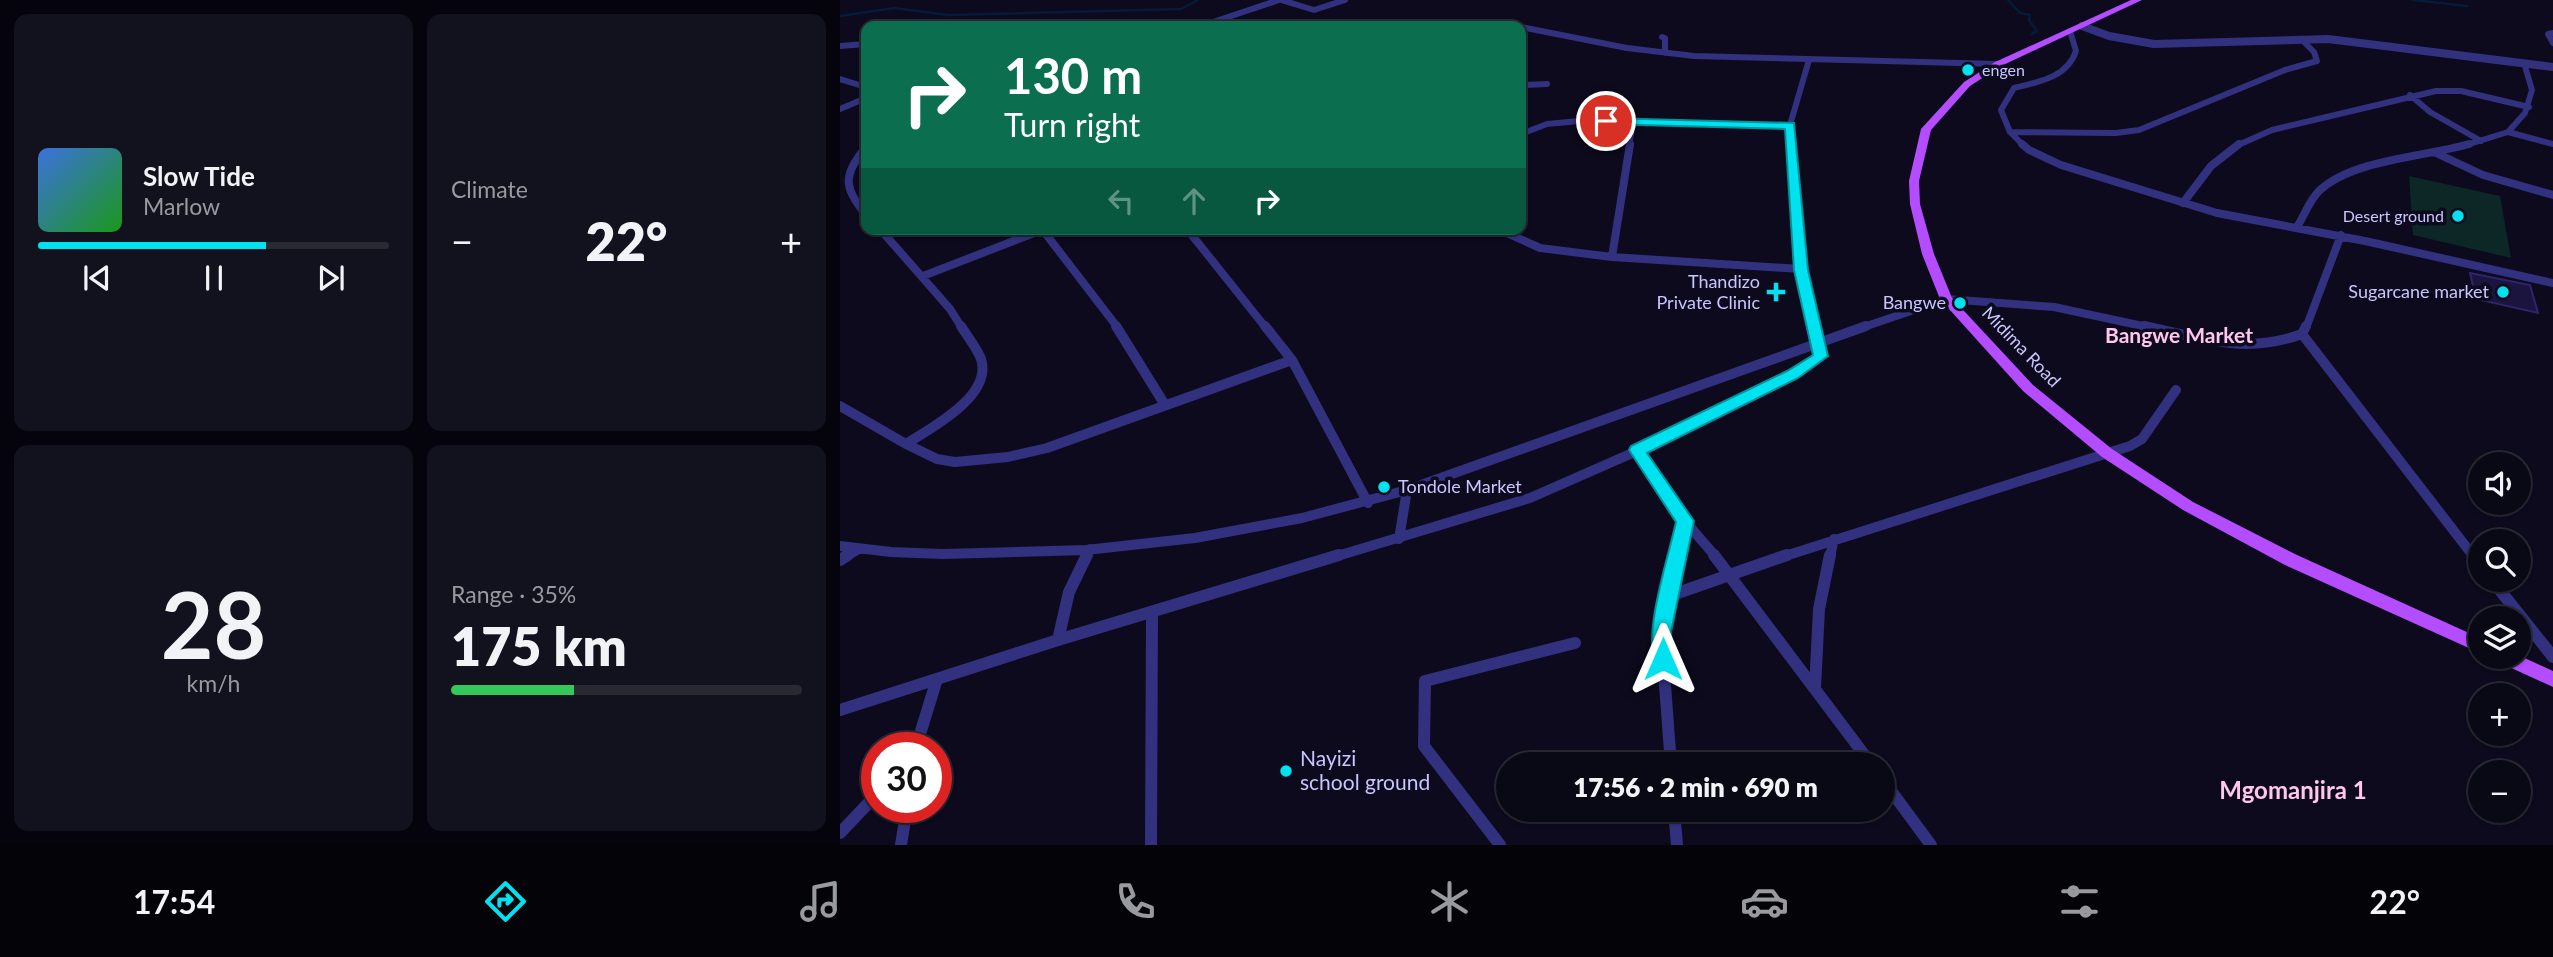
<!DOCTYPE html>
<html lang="en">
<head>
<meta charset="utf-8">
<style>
	:root { --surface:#090815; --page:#12111e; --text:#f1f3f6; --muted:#999aa0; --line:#292934; --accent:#00e2f0 }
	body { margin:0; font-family:Lato,sans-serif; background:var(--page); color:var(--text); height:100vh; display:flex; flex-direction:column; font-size:26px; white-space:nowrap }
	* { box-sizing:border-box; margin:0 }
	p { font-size:23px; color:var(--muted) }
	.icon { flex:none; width:38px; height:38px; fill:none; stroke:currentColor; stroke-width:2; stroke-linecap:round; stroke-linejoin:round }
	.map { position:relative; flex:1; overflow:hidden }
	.panel { display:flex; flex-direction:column; gap:14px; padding:14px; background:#05040c; width:840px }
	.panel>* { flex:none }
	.banner { position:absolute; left:21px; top:21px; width:665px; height:214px; border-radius:14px; box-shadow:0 2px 5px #0004,0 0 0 2px var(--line); background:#0b6e4f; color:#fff; overflow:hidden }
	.controls { position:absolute; left:1628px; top:452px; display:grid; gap:14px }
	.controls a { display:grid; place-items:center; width:63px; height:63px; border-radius:50%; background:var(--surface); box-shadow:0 2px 5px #0004,0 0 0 2px var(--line); font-size:35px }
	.speed { position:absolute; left:21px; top:732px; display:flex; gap:14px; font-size:35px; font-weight:700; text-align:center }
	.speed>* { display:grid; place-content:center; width:91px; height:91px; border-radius:50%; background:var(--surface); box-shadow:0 2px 5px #0004,0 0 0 2px var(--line); line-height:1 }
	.speed .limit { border:10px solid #d22; background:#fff; color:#111 }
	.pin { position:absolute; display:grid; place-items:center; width:60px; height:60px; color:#fff; margin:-30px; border:4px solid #fff; border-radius:50%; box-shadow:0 2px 7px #0007 }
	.me { position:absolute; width:77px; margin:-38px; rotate:0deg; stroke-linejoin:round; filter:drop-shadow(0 0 5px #0008) }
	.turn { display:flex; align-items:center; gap:24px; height:147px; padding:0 28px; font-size:32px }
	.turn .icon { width:91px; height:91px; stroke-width:2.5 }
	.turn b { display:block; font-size:49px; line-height:60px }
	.lanes { display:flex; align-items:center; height:66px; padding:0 28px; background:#0003; justify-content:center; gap:35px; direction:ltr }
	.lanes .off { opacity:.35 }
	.big { font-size:52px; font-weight:800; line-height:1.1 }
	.panel .widget { flex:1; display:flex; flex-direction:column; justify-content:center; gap:10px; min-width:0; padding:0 24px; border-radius:14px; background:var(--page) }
	.panel .dial { align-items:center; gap:0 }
	.dial b { font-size:91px; line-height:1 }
	.song { display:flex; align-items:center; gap:21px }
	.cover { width:84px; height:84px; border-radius:10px; background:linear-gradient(135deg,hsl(220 70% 55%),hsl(120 70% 35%)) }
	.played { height:7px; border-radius:4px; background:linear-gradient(90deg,var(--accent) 65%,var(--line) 65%) }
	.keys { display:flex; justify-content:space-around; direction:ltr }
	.heat { display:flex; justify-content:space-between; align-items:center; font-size:38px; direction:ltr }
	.charge { height:10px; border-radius:5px; background:linear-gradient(90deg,#34c759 35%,var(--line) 0) }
	.panel .tiles { flex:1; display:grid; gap:14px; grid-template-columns:repeat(2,1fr) }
	.trip { position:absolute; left:656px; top:752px; width:399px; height:70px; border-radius:35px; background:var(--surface); box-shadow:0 2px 5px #0004,0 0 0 2px var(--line); font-weight:800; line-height:70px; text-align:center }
	.tab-bar { display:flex; height:112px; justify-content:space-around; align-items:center; background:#040308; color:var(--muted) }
	.tab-bar .icon { width:49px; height:49px }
	.tab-bar .selected { color:var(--accent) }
	.tab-bar b { font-size:32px; color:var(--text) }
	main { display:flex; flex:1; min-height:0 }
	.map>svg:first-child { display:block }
</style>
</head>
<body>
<main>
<section class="panel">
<div class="tiles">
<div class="widget">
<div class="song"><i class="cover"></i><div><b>Slow Tide</b><p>Marlow</p></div></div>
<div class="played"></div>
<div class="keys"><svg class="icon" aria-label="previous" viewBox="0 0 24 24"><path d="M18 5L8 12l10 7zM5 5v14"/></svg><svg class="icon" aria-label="pause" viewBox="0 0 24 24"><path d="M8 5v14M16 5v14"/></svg><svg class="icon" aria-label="next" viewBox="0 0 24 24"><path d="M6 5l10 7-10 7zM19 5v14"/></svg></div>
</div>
<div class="widget"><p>Climate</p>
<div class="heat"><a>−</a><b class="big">22°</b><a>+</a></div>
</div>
<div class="widget dial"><b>28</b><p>km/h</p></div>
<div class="widget"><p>Range · 35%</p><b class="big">175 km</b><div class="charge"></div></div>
</div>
</section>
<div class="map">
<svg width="1713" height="845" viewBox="0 0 1713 845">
	<rect width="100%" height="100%" fill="#0c0a1c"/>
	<!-- green -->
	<path fill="#0c2725" d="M1569,176L1660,196L1671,258L1573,235Z"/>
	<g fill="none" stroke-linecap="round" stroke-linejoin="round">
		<!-- stream -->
		<path stroke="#051b3a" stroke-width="2.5" d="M1168,0L1180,13L1190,15L1189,20L1197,31L1192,34
			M1573,0L1627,6
			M0,16L54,8L108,15L341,9L358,0"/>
	</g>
	<!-- building -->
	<path fill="#1b143f" stroke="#30256c" stroke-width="2" d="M1630,273L1690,285L1698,313L1636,299Z"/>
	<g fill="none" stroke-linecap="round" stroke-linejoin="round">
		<!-- minor-far3 -->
		<path stroke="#31317f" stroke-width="6" d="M441,0L474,10L505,0
			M361,26L439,0
			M610,26L652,23L678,26
			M681,27L787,48L854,56L1158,64
			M1713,33L1708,34L1713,43
			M822,37L825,38V53
			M0,46L26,44
			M0,79L26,87
			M681,85L707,84
			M1570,95L1590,112L1641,141
			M0,109L26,98
			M950,125L952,146
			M1170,132L1276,133L1299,130L1445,70L1477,61L1474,52L1461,39
			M1668,132L1713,144
			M681,134L707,124L739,121L950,125L969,60
			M789,146L793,122
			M1184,146L1170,132L1161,110L1174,88C1198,82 1227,78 1236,51L1230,31
			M1396,146L1432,130L1596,91H1621L1689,107
			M1623,146L1668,132L1685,113L1692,90L1684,63"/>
		<!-- minor-far2 -->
		<path stroke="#31317f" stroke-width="8" d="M951,144L961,269L975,328
			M1182,144L1189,150L1221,165L1377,213L1525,241L1713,283
			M26,146C4,176 2,185 26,215
			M1596,153L1643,175L1713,195
			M1343,203L1371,166L1399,144
			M1457,227C1464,216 1470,199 1480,190C1514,159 1585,157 1629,144
			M40,229L110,309L122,328
			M202,229L278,328
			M347,229L426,328
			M658,229L700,248L772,257L961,269
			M772,257L790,144
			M83,276L202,230
			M1021,328L1106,299L1214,307L1312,328
			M1466,328L1501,235"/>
		<!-- minor-far1 -->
		<path stroke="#31317f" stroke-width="10" d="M121,326C127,336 137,348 141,359C153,396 91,428 66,444L97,459L115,462L168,457L207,448L452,360
			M276,326L325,405
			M425,326L452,360L528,503
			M1304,326C1362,338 1404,355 1462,334L1466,326
			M1462,334L1634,557
			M0,406L66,444
			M797,451L845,521L876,557
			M559,539L567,490
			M0,546L51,552L103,554L246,550L355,538L462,518L567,490L1026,326
			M5,557L19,549
			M246,557L250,549
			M494,557L690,498L797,451L952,375L981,356L974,326
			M837,557L845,521
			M942,557L1290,446L1302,439L1336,390
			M990,557L994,539"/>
		<!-- minor -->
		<path stroke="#31317f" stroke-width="12" d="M874,555L1032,765
			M1633,555L1640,565
			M0,560L8,555
			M1651,579L1713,657
			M829,596L947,555
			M218,640L229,592L247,555
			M975,688L979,609L990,555
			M0,710L218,640L499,555
			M76,747L97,679
			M831,765L821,632L838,555
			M1043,780L1091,845
			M834,810L837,845
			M0,833L37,794
			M61,845L67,807
			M311,845L312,613
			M660,845L584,746L585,681L735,643"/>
		<!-- tertiary -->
		<path stroke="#31317f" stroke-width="8" d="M1242,26L1269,36L1314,44L1488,39L1713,67"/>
		<!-- primary -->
		<path fill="#b44cff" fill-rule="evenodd" d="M1291,0H1302L1161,66L1130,86L1091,130L1079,181L1080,204L1094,254L1112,298L1193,385L1272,449L1353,502L1457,555L1640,638V653L1445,565L1343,510L1262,457L1183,391L1100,299L1082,254L1070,204L1069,181L1081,129L1124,82L1155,62Z
			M1678,655L1713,671V687L1656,661L1653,656Z"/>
	</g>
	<!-- route -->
	<path fill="#00e2f0" stroke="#00939c" stroke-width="2" d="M766,118L954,123L968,270L988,356L958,378L807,453L854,521L831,632L833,659L830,665L823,668L816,665C802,635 829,555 836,522L789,450L791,446L947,371L973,355L954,270L945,129L762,124V119Z"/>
	<!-- markers -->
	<g fill="#00e2f0" stroke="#0c0a1c" stroke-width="2.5">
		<circle cx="1128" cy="70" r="7"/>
		<circle cx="1618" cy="216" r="7"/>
		<path d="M932.5 281.5h7v7h7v7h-7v7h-7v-7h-7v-7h7z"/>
		<circle cx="1663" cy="292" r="7"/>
		<circle cx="1120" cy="303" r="7"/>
		<circle cx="544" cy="487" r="7"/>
		<circle cx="446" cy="771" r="7"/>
	</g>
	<g text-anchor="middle" stroke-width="7" stroke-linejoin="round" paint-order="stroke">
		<!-- far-poi labels -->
		<g font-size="16" fill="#c9c5ff" stroke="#0c0a1c" text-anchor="start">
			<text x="1142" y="76">engen</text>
			<text x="1604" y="222" text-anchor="end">Desert ground</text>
		</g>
		<!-- poi labels -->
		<g font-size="18" fill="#c9c5ff" stroke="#0c0a1c" text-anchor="end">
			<text x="920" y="288">Thandizo<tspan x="920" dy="21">Private Clinic</tspan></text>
			<text x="1649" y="298">Sugarcane market</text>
			<text x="1106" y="309">Bangwe</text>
			<text x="558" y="493" text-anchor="start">Tondole Market</text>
		</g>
		<!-- street labels -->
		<g font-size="18" fill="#c9c5ff" stroke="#0c0a1c">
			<text transform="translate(1181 347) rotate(46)" y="6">Midima Road</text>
		</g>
		<!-- quarter labels -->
		<g font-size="21" font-weight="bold" fill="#ffc7ed" stroke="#0c0a1c">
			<text x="1339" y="343">Bangwe Market</text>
		</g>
		<!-- near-poi labels -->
		<g font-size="21" fill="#c9c5ff" stroke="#0c0a1c" text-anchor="start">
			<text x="460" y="766">Nayizi<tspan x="460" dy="24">school ground</tspan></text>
		</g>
		<!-- near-quarter labels -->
		<g font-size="24" font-weight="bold" fill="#ffc7ed" stroke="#0c0a1c">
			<text x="1453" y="799">Mgomanjira 1</text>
		</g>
	</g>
</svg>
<div class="controls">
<a><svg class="icon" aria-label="sound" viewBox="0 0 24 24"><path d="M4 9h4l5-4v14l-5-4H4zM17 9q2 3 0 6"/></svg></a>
<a><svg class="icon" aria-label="search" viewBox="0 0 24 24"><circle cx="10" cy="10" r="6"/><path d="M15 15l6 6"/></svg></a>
<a><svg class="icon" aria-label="layers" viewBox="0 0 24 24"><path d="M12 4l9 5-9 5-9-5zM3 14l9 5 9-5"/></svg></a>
<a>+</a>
<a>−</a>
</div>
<div class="speed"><div class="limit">30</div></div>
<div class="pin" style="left:766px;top:121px;background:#d93025"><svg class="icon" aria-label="arrive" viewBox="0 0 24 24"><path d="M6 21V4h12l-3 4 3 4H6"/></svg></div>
<svg class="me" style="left:823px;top:659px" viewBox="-20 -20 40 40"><path d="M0-17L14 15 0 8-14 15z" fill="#00e2f0" stroke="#fff" stroke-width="4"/></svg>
<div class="trip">17:56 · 2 min · 690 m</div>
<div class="banner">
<div class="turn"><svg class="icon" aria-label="right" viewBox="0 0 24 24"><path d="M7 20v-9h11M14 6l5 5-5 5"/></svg><div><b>130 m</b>Turn right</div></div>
<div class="lanes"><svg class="icon off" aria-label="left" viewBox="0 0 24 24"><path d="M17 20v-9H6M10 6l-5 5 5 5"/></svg><svg class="icon off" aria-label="ahead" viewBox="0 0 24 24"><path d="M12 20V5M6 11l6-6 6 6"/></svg><svg class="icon" aria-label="right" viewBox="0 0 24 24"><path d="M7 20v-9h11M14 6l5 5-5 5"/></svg></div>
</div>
</div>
</main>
<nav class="tab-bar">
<b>17:54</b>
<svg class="icon selected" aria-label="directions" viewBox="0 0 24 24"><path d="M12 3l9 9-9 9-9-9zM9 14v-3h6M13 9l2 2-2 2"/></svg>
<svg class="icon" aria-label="music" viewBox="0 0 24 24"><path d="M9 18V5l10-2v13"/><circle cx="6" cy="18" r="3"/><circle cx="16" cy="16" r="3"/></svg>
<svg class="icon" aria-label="phone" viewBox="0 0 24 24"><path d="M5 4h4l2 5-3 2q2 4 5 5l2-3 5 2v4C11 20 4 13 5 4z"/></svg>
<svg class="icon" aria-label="climate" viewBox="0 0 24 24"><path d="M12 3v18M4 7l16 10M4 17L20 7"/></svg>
<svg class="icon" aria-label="car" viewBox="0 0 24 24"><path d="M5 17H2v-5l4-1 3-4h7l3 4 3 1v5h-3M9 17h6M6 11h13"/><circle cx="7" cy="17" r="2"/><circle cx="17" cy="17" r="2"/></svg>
<svg class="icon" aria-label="filters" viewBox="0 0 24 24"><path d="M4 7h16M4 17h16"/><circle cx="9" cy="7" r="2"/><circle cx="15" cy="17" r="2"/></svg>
<b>22°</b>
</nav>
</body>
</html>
